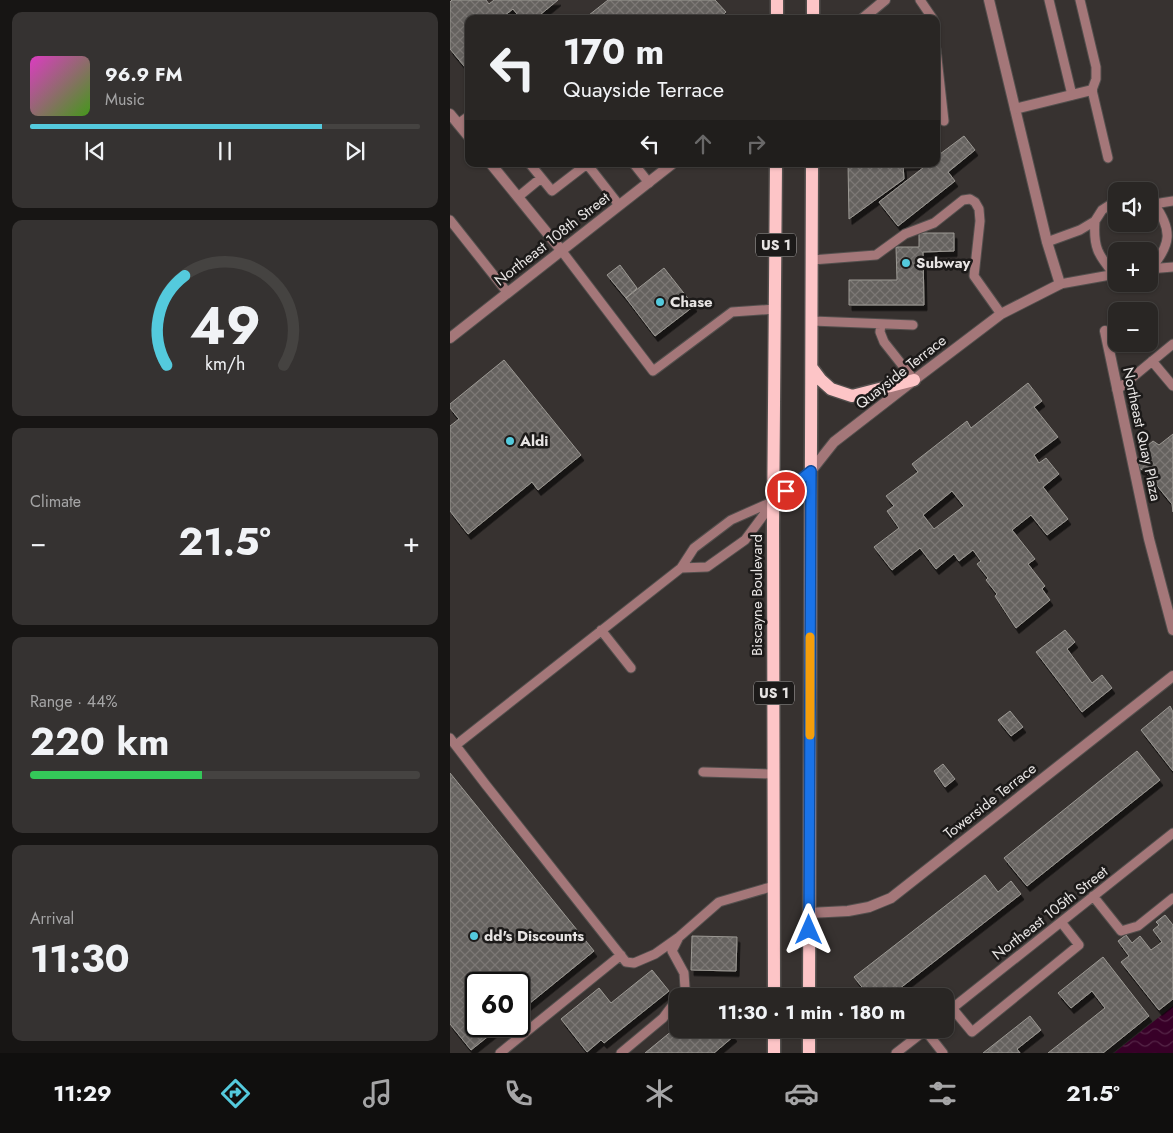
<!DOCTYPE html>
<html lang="en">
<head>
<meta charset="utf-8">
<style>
	:root { --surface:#292624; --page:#353231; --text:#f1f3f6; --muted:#a5a5a6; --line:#454341; --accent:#54cadd }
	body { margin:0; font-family:Jost,sans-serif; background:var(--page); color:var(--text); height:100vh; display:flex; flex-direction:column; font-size:19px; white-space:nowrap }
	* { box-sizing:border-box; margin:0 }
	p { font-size:16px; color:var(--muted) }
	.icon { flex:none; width:28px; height:28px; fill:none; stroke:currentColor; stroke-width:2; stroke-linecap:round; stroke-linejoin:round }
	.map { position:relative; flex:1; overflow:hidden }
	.sheet { display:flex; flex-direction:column; gap:12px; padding:12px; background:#171514; width:450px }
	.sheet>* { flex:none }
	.hud { position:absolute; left:15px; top:15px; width:475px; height:152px; border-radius:10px; box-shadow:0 1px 4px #0004,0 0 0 1px var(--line); background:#292624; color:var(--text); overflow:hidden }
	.controls { position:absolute; left:658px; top:182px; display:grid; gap:10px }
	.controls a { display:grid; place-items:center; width:50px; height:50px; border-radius:10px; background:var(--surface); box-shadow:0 1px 4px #0004,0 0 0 1px var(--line); font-size:25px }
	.speed { position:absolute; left:15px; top:972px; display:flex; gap:10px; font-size:25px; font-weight:700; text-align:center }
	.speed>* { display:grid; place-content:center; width:65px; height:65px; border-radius:50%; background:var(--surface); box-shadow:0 1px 4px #0004,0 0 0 1px var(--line); line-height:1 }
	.speed .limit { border:2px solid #111; border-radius:8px; background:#fff; color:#111 }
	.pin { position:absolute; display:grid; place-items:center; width:42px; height:42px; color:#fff; margin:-21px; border:2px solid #fff; border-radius:50%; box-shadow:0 1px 5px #0007 }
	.me { position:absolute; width:55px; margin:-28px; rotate:0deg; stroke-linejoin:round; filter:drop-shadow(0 0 4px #0008) }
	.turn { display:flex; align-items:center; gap:18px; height:105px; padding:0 15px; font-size:22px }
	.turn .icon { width:65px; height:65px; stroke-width:2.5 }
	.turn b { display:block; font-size:35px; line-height:42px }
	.lanes { display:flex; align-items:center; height:48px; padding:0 15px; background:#0003; justify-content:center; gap:25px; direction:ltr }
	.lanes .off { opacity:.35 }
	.big { font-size:38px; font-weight:700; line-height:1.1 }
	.sheet .widget { flex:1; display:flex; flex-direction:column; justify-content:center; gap:8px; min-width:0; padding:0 18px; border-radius:10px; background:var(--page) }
	.sheet .dial { align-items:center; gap:0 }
	.dial svg { height:130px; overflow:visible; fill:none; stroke:var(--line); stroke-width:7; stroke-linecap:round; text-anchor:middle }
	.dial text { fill:var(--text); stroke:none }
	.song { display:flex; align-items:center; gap:15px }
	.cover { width:60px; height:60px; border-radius:8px; background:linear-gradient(135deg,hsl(310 70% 55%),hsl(100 70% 35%)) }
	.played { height:5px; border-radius:2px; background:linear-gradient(90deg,var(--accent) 75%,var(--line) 75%) }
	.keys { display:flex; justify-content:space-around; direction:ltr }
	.heat { display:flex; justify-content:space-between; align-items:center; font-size:28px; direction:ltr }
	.charge { height:8px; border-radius:4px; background:linear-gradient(90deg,#34c759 44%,var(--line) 0) }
	.trip { position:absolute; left:219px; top:988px; width:285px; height:50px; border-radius:10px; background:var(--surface); box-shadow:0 1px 4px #0004,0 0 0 1px var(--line); font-weight:700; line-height:50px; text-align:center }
	.menu { display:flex; height:80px; justify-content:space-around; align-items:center; background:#100f0e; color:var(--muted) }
	.menu .icon { width:35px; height:35px }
	.menu .current { color:var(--accent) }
	.menu b { font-size:22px; color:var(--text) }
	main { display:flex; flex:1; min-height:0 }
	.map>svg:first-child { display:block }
</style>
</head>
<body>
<main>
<section class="sheet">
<div class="widget">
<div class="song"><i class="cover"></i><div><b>96.9 FM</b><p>Music</p></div></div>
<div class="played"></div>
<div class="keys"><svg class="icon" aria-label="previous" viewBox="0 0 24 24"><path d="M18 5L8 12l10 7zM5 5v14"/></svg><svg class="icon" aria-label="pause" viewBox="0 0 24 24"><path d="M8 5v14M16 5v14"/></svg><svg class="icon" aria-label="next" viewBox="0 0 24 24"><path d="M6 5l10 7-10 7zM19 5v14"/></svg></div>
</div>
<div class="widget dial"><svg viewBox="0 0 100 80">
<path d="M14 69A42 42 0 1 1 86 69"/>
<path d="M14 69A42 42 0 0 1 25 14" stroke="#54cadd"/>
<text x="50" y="56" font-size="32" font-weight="700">49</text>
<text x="50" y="72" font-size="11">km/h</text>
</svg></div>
<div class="widget"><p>Climate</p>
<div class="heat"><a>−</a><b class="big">21.5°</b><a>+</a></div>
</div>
<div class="widget"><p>Range · 44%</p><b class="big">220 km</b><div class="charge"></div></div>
<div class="widget"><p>Arrival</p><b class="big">11:30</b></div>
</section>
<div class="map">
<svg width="723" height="1053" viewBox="0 0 723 1053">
	<defs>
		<pattern id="water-waves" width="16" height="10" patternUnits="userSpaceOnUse" patternTransform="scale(1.25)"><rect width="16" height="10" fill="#380028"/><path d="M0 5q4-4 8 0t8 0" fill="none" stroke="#552547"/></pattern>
		<pattern id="building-cross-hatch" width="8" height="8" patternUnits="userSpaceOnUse" patternTransform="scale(1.25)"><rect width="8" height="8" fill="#65625e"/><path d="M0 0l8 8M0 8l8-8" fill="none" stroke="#7b7875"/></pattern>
		<filter id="shadow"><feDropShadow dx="3" dy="5.5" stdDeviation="0" flood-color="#0009"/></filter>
	</defs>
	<rect width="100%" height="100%" fill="#373230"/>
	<!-- water -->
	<path fill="url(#water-waves)" d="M723,1006V1053H664Z"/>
	<!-- building -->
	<path fill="url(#building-cross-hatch)" stroke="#9c9994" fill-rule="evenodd" filter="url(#shadow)" d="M2,0H36L39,4L44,0H108L85,19H71L63,9L50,19H19V72L0,49V2Z
		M158,0H265L276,12L268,19H134Z
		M514,136L525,150L498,172L505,181L448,226L429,202L478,164H486V157Z
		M398,164H469L453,165L454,179L399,219Z
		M469,233H504V251L473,252L474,305H399V280H447L446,247H469Z
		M170,265L187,288L176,298L157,275Z
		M214,268L244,306L205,336L176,298Z
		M54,360L131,455L88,490L82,482L18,534L0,511V426L9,419L0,408V404Z
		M578,383L592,401L584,407L608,437L584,455L589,463L596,458L609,474L593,487L618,519L597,535L581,515L562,530L585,559L578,564L595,586L592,589L600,600L566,628L545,596L547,594L536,580L538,578L527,564L531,561L523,550L509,561L504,554L486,569L470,548L442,570L424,547L449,528L437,511L444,506L436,496L468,472L462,464L517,421L521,428ZM502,491L514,506L484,529L473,515Z
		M723,434V512L722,504L695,471L688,468L697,446L703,441L709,445Z
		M615,630L625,642L617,649L642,683L652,675L662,688L632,712L586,652Z
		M720,706L723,712V771L691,730Z
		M560,711L573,727L561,736L548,720Z
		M687,751L710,780L577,886L554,858Z
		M493,764L505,779L495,787L484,771Z
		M0,773L144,951L69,1012V984H26V1026H51L21,1050L0,1024Z
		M535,875L548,892L561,881L571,894L440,996H419L404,977Z
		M715,915L723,925V999L709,1010L671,962L679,956L668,941L676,935L682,943L690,936L701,950L712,942L703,930L709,925L706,922Z
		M242,936L287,937L286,971L241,970Z
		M653,957L699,1016L653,1053H598L655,1008L642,991L621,1008L608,993Z
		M202,970L219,991L154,1043L151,1040L137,1052L111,1019L149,988L161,1003Z
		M580,1016L591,1030L567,1049L570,1053H533Z
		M236,1029H278L284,1036L264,1053H195L223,1030L228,1035Z"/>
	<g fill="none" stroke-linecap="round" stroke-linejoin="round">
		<defs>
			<path id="service" d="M470,0L483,19
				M599,0L622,95
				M630,0L646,67V79L642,90L658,158
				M486,49L494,121
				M8,124L19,116
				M80,164L102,191L137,164L169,205
				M184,164L199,183
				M68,197L91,178
				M701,203L704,204L723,201
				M0,220L57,292
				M645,221C643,247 648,255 664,274
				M597,242L630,230L645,221L652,210L666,201
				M111,250L203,371L282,312L326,309
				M362,260L426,255L455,234L484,223L513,200L520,199L525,202L529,209L530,221L524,276L551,314
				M701,268C721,245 723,230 704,204
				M699,269L723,267
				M610,284L666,274
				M362,321L463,325
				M431,324L430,332L434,342L464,380
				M702,361L723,386
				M667,390L723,344
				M324,501L295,540L257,567L231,568L244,548L281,520Z
				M151,630L181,668
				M0,738L36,785L176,962L184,963L205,954L229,937L269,902L324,886
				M6,745L231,568
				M253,772L324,774
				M643,896L671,931L688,926L723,898
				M228,939L222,951L234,973L235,988L229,996
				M502,1008L522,1032L629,945L611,922
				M495,1014L723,833
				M475,1030L493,1053
				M50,1053L171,955
				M171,1053L213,1018L228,998
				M446,1053L477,1029"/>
			<path id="minor" d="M412,19L435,0
				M565,109L642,90
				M655,331L699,539L723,630
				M324,501L361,471L384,442L464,380L551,314L610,284L597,242L539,0
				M359,913L398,911L419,907L441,898L723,676"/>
			<path id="tertiary" d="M0,114L19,137
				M41,164L111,250
				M0,338L222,164"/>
			<path id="primary" d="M327,0V19
				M363,19V0
				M362,368L371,380L381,389L402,396L464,380
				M324,996L323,526L326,164
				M359,996L362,164
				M359,1029V1053
				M324,1053V1029"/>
		</defs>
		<!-- service casing -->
		<use href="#service" stroke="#534f4d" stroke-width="11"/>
		<!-- minor casing -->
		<use href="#minor" stroke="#534f4d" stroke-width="12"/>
		<!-- tertiary casing -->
		<use href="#tertiary" stroke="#534f4d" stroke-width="12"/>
		<!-- primary casing -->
		<use href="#primary" stroke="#534f4d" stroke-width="15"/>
		<!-- service -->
		<use href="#service" stroke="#a47779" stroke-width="9"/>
		<!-- minor -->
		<use href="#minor" stroke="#a47779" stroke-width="10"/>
		<!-- tertiary -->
		<use href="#tertiary" stroke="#a47779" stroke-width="10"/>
		<!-- primary -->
		<use href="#primary" stroke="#fdc5c7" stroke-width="12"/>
	</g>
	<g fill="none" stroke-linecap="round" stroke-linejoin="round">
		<defs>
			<path id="route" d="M336,491L361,471L359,930"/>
		</defs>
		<!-- route casing -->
		<use href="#route" stroke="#114b97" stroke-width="12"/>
		<!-- route -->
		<use href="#route" stroke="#1a73e8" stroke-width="9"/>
		<!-- slow -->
		<path stroke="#f59e0b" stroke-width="9" d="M360,735V637"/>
	</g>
	<!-- markers -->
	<g fill="#54cadd" stroke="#1c1a19" stroke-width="2">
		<circle cx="456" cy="263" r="5"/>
		<circle cx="210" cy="302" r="5"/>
		<circle cx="60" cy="441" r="5"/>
		<circle cx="24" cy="936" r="5"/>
	</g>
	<g text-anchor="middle" stroke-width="5" stroke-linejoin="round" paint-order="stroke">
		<!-- shield labels -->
		<g fill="#1c1a19" stroke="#aba8a7" stroke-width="1">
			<rect x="306" y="233.5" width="40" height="23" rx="4"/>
			<rect x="304" y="681.5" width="40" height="23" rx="4"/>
		</g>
		<g font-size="14" font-weight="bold" fill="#e8e5e4">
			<text x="326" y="250">US 1</text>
			<text x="324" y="698">US 1</text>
		</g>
		<!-- street labels -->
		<g font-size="15" fill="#e8e5e4" stroke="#1c1a19">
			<text transform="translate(102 239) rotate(-38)" y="5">Northeast 108th Street</text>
			<text transform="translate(451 372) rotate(-38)" y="5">Quayside Terrace</text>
			<text transform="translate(692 434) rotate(78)" y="5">Northeast Quay Plaza</text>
			<text transform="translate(307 595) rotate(-90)" y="5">Biscayne Boulevard</text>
			<text transform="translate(540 801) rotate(-38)" y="5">Towerside Terrace</text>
			<text transform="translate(600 913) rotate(-38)" y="5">Northeast 105th Street</text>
		</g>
		<!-- poi labels -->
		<g font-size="15" font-weight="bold" fill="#e8e5e4" stroke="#1c1a19" text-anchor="start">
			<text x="466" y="268">Subway</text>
			<text x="220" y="307">Chase</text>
			<text x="70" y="446">Aldi</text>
			<text x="34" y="941">dd's Discounts</text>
		</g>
	</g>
</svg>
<div class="controls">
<a><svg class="icon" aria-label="sound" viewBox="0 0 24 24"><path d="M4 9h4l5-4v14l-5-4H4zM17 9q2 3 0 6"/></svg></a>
<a>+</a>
<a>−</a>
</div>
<div class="speed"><div class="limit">60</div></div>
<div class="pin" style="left:336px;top:491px;background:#d93025"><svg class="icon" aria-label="arrive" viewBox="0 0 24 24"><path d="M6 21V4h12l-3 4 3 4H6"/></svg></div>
<svg class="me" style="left:359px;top:930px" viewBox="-20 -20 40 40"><path d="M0-17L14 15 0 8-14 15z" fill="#1a73e8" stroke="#fff" stroke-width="4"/></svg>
<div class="trip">11:30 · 1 min · 180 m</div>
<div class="hud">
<div class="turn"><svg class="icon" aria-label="left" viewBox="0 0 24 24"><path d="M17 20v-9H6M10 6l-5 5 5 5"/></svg><div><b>170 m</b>Quayside Terrace</div></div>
<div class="lanes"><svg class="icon" aria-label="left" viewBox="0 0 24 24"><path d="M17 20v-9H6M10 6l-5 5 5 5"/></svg><svg class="icon off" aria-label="ahead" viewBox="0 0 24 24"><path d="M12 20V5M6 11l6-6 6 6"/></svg><svg class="icon off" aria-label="right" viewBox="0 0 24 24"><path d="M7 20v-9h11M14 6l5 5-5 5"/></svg></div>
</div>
</div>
</main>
<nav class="menu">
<b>11:29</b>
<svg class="icon current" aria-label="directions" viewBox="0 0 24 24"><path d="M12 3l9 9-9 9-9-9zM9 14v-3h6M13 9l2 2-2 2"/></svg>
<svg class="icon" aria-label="music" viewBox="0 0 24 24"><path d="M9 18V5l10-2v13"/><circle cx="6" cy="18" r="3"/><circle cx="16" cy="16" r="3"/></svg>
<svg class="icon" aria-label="phone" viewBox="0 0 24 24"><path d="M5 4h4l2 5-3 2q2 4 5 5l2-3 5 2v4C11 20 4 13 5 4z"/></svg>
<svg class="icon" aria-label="climate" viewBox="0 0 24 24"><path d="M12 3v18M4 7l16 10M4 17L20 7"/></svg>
<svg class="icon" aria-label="car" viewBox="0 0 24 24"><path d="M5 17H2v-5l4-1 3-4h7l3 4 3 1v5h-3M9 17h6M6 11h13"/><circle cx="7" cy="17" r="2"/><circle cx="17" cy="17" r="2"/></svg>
<svg class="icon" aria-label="filters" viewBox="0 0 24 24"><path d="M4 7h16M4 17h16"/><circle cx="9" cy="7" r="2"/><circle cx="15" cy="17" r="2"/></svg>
<b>21.5°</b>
</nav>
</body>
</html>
